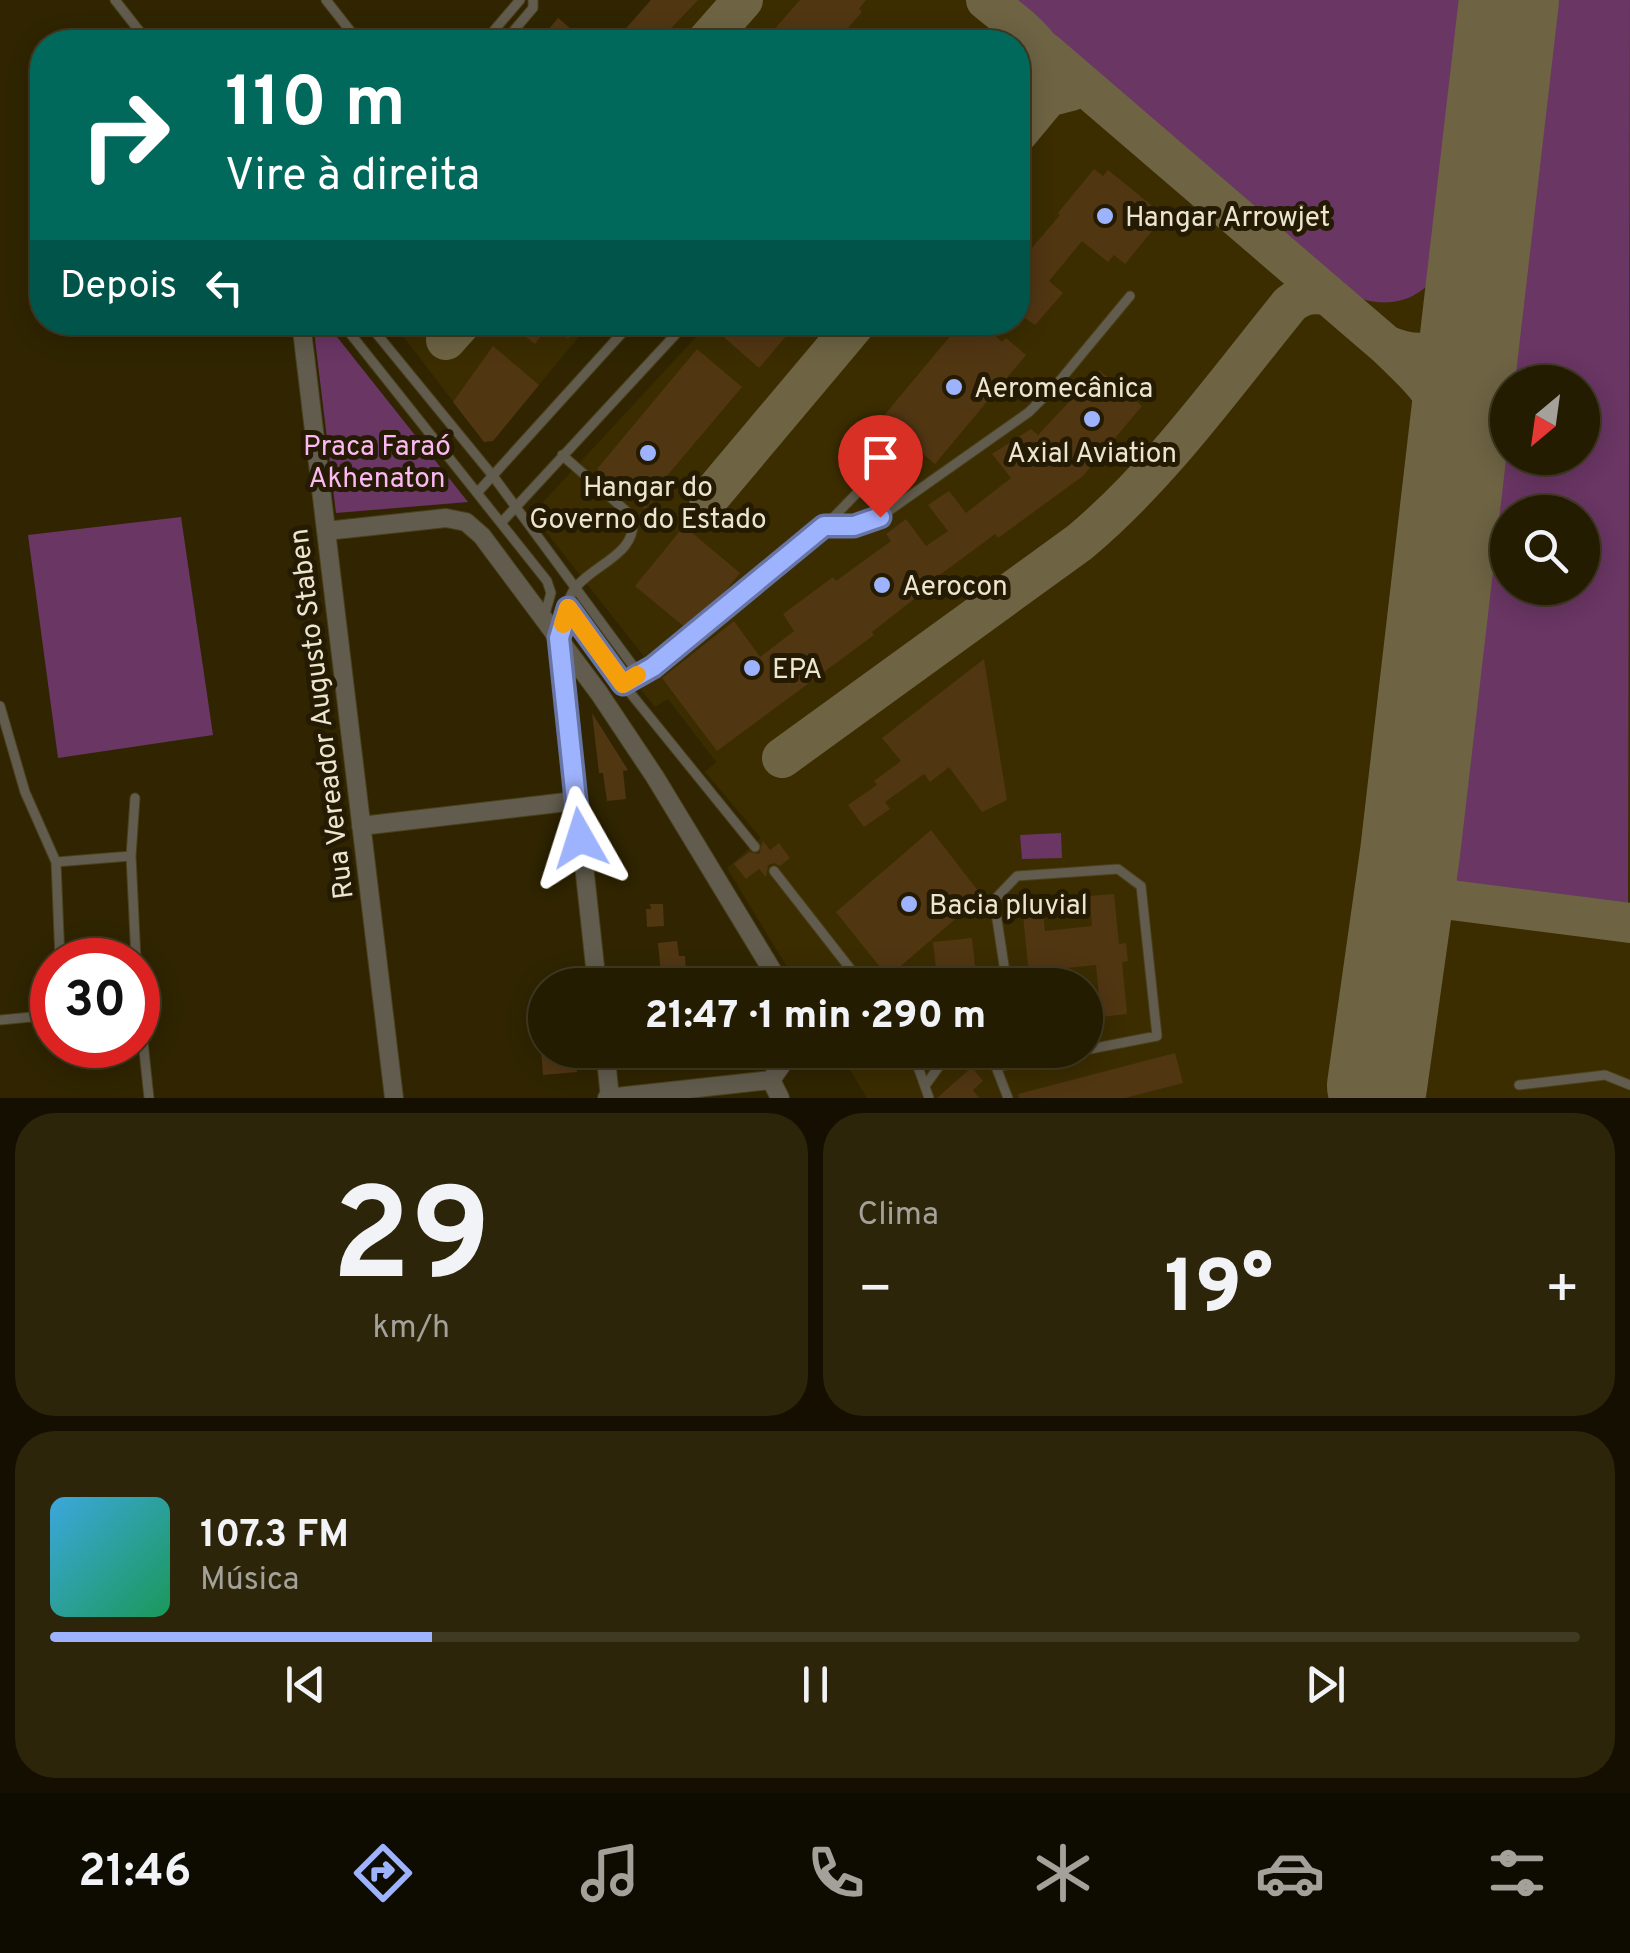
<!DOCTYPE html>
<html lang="pt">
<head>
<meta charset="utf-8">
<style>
	:root { --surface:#241c00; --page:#2c250a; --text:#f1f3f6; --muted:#a3a199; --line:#413a22; --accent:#9eb3fd }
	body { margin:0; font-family:Overpass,sans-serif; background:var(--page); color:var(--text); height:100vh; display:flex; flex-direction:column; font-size:38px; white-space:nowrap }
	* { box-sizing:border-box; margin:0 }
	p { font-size:32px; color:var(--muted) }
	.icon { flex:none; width:55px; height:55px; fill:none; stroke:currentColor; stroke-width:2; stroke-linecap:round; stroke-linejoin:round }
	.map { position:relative; height:1098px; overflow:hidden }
	.drawer { display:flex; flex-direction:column; gap:15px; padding:15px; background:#140f00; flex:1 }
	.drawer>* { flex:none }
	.hud { position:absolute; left:30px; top:30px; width:1000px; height:305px; border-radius:40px; box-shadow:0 5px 25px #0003,0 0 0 2px var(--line); background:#00695c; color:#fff; overflow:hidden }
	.needle { width:65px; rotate:209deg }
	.controls { position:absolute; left:1490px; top:365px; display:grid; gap:20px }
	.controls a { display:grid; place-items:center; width:110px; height:110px; border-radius:50%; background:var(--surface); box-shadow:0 5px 25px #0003,0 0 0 2px var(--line); font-size:50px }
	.speed { position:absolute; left:30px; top:938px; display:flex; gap:20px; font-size:50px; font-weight:700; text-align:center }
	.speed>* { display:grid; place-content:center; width:130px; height:130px; border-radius:50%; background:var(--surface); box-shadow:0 5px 25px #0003,0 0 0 2px var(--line); line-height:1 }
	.speed .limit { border:15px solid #d22; background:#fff; color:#111 }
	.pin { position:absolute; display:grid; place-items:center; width:85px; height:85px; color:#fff; margin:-102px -42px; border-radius:50% 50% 50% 0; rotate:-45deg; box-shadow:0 0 10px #0007 }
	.pin .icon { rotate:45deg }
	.me { position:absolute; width:110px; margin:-55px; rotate:354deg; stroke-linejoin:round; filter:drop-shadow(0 0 8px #0008) }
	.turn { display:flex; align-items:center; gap:35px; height:210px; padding:0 30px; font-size:45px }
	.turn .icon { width:130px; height:130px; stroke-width:2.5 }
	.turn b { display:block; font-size:70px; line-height:85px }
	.then { display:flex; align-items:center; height:95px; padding:0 30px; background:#0003; gap:20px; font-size:38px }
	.big { font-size:75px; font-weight:800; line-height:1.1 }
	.drawer .card { flex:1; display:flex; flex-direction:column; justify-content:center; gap:15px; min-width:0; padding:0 35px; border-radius:40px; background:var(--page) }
	.drawer .dial { align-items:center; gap:0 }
	.dial b { font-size:130px; line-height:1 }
	.song { display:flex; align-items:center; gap:30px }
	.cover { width:120px; height:120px; border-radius:15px; background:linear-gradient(135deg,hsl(200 70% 55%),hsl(150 70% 35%)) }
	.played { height:10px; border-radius:5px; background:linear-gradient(90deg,var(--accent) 25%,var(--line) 25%) }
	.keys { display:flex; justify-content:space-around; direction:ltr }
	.heat { display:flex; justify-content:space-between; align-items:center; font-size:55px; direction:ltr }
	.drawer .tiles { flex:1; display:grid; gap:15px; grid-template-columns:1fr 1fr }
	.card:last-child { grid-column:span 2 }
	.trip { position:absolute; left:528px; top:968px; width:575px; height:100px; border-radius:50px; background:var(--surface); box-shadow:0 5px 25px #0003,0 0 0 2px var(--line); font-weight:800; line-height:100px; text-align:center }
	.menu { display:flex; height:160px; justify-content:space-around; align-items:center; background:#0e0b00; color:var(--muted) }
	.menu .icon { width:70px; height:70px }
	.menu .on { color:var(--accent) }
	.menu b { font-size:45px; color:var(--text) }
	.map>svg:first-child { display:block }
</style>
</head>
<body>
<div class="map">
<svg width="1630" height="1098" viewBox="0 0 1630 1098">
	<rect width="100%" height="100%" fill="#302500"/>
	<!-- built -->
	<path fill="#3b2d00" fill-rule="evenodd" d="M651,0H1630V1098H867L838,1050H1085V985H798L727,868L761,838L705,772L716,762L668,699L655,707L641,690L647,676L657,673L532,514L709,323L1018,322V42H614ZM1508,382H1582V458H1508ZM1508,512H1582V588H1508Z
		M393,323H590L493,441L484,442Z"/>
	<!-- green -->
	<path fill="#6a3664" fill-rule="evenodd" d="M1012,0H1471L1444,258C1432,295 1396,311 1359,298Z
		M1544,0H1630L1628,908L1450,893L1435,882ZM1582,382V458H1508V382ZM1508,512H1582V588H1508Z
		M313,323H326L468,502L336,513Z
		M181,517L213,735L58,758L28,535Z
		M1061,833L1062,858L1022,859L1020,835Z"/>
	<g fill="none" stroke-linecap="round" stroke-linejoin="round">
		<!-- taxiway -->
		<path stroke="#6e6444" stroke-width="40" d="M986,0C1018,27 1061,50 1048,97
			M706,42L743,0
			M1045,52L1386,345C1432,390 1447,400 1454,467
			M1018,133L1048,97L1071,91
			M446,340L462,322
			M1386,345C1410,356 1442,358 1460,334C1466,326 1469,314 1473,305
			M709,498L857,322
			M782,758L1080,542C1161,474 1224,385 1290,304C1303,294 1312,293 1327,295
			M1410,853C1418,877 1429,889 1451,900L1630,923"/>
		<!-- runway -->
		<path stroke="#6e6444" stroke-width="100" d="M1377,1086L1410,853L1509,0"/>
	</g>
	<!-- building -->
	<path fill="#513612" d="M651,0H698L658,42H614Z
		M800,0H866L859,9L862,12L841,36L838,32L829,42H763Z
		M558,18L587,42H538Z
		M1094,169L1103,176L1108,170L1155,208L1147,218L1156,226L1125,264L1114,255L1108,262L1082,241L1049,281L1063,293L1035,325L1018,313V264L1060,215L1058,213Z
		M507,322H581L568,339L550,324L535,344Z
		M726,322H798L759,368L718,332Z
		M962,322H981L1002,342L1006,338L1026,355L935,464L881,419Z
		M493,346L539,385L493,441L484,442L453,402Z
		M697,349L742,387L655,490L659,492L645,509L597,469Z
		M1099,370L1142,406L1083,476L998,538L995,534L921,589L923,592L872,632L874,635L717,751L662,678L734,621L760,657L794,631L783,614L833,577L836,581L891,541L886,534L906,519L926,546L948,531L928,505L949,491L966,513L1011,478L992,454L1031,429L1038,435Z
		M684,526L740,573L710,610L687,629L635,586Z
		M984,659L1007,800L982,812L949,767L930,782L924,774L885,802L890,809L864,827L848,805L877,785L874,781L901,761L882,738Z
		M592,713L628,770L623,771L626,799L607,801L603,773H599Z
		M931,830L982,896L888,977L836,912Z
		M763,841L770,850L779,843L790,858L780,866L774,863L768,865L766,877L759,869L746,879L734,864L749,852L759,854Z
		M1114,894L1119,944L1126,943L1128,961L1122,962L1127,1014L1101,1017L1096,965L1046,970L1048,985H1030L1022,905L1042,903L1045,931L1092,926L1089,896Z
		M650,904H663L664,926L647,927L646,909H651Z
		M972,938L977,985H938L933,942Z
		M677,941L679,956H685L687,985H662L658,943Z
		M541,1050H575L577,1072L543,1075Z
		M1175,1053L1183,1083L1125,1098H1019L1018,1094Z
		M972,1067L983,1081L973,1090L979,1098H937Z"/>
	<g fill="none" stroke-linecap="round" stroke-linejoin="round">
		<defs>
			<path id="service" d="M115,0L148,42
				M326,0L359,42
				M484,42L520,0
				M504,42L533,8V0
				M341,322L547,581L551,593L544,617
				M367,322L493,476L639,674
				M477,493L632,322
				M501,523L687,322
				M825,526L889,460
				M568,608L623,684L755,847
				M559,638C564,623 566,597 577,586C598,562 637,554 633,517L562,455
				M623,684L653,667L825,526L854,525L880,517L1029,412L1057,384L1130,296
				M0,706L25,792L56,862L60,960
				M135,798L131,856L136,960
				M56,862L131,856
				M774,871L863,985
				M1007,985L994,900L1017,876L1118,869L1141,886L1157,1036L1085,1050
				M138,994L149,1098
				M0,1020L52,1015
				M912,1050L929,1098
				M922,1050L945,1058H984L996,1067L1008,1098
				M999,1064L1016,1050
				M996,1067L1084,1050
				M1519,1085L1605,1075L1630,1085
				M925,1086L945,1058"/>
			<path id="minor" d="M301,322L394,1098
				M326,531L446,518L466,522L482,536L599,693L655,777L781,985
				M560,643L597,985
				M361,826L575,801
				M605,1050L610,1098
				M771,1080L792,1050
				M771,1080L780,1098
				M607,1098L771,1080"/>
		</defs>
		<!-- service casing -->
		<use href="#service" stroke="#4a401d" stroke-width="11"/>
		<!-- minor casing -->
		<use href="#minor" stroke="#4a401d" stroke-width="20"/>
		<!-- service -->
		<use href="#service" stroke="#615c4d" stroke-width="9"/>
		<!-- minor -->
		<use href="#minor" stroke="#615c4d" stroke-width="18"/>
	</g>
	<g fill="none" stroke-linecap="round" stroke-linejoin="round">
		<defs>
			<path id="route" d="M580,838L559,638L568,608L623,684L653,667L824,526H854L880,517"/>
		</defs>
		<!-- route casing -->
		<use href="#route" stroke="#6774a4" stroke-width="25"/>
		<!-- route -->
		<use href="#route" stroke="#9eb3fd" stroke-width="18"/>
		<!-- slow -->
		<path stroke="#f59e0b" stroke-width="18" d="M563,624L568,608L623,684L637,675"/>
	</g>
	<!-- markers -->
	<g fill="#9eb3fd" stroke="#241b02" stroke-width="4">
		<circle cx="1105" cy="216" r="10"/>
		<circle cx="954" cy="387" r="10"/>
		<circle cx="1092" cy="419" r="10"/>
		<circle cx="648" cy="453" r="10"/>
		<circle cx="882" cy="585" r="10"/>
		<circle cx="752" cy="668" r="10"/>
		<circle cx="909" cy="904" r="10"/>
	</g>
	<g text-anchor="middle" stroke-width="10" stroke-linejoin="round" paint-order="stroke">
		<!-- poi labels -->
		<g font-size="28" fill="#ece5d1" stroke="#241b02" text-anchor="start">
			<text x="1125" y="226">Hangar Arrowjet</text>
			<text x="974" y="397">Aeromecânica</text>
			<text x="1092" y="462" text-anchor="middle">Axial Aviation</text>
			<text x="648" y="496" text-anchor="middle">Hangar do<tspan x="648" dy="32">Governo do Estado</tspan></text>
			<text x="902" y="595">Aerocon</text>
			<text x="772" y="678">EPA</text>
			<text x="929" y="914">Bacia pluvial</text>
		</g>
		<!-- park labels -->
		<g font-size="28" fill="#fcb8f2" stroke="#241b02">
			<text x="377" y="455">Praca Faraó<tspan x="377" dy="32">Akhenaton</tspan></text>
		</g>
		<!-- street labels -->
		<g font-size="28" fill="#ece5d1" stroke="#241b02">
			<text transform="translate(320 714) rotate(-97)" y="10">Rua Vereador Augusto Staben</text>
		</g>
	</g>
</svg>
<div class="controls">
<a><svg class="needle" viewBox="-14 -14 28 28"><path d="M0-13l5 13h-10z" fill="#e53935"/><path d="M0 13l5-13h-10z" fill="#a3a199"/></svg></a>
<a><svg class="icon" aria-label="search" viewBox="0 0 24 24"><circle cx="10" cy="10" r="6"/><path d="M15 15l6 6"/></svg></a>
</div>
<div class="speed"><div class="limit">30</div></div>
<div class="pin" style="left:880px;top:517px;background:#d93025"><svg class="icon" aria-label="arrive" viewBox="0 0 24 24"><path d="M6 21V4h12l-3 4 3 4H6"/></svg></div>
<svg class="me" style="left:580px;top:838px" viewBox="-20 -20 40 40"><path d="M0-17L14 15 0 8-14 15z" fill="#9eb3fd" stroke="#fff" stroke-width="4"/></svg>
<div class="trip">21:47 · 1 min · 290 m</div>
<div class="hud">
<div class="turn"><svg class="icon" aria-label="right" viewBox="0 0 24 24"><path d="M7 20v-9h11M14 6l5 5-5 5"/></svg><div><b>110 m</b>Vire à direita</div></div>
<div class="then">Depois<svg class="icon" aria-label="left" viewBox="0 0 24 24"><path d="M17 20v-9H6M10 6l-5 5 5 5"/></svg></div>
</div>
</div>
<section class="drawer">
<div class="tiles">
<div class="card dial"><b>29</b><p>km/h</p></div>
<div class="card"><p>Clima</p>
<div class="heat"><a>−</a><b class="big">19°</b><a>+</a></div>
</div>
<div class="card">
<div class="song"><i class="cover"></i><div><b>107.3 FM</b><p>Música</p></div></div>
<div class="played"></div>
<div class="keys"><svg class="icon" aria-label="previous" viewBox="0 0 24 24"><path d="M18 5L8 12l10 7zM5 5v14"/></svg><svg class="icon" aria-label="pause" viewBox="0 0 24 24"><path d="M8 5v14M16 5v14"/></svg><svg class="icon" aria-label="next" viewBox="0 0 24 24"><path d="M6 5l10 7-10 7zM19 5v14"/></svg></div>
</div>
</div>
</section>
<nav class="menu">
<b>21:46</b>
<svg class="icon on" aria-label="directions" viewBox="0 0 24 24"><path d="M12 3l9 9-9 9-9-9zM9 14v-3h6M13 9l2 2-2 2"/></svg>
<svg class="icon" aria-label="music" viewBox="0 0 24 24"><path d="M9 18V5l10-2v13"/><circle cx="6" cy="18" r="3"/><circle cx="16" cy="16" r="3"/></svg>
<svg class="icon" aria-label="phone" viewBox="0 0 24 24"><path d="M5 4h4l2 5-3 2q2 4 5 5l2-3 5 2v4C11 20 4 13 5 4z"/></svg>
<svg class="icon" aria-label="climate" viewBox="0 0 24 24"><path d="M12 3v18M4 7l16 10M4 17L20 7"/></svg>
<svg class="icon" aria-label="car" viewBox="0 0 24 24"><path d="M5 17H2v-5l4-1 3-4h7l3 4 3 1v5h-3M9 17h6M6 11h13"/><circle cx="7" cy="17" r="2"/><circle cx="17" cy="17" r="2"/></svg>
<svg class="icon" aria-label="filters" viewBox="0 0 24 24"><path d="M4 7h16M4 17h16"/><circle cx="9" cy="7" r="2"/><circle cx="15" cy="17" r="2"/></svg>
</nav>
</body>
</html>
